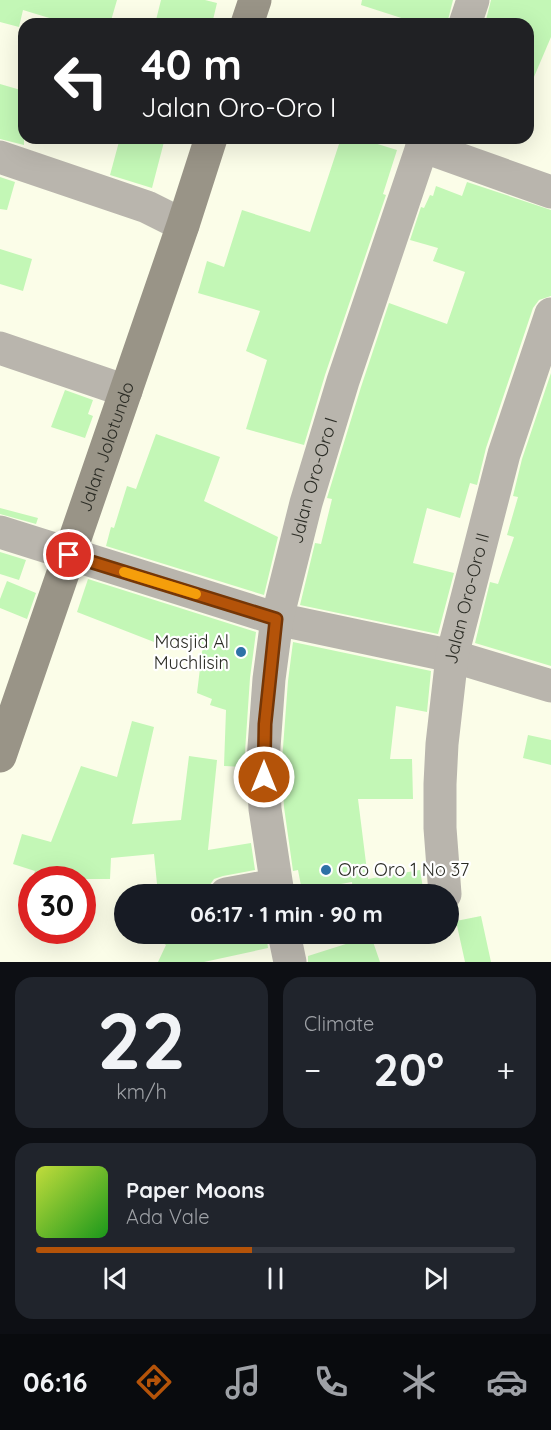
<!DOCTYPE html>
<html lang="en">
<head>
<meta charset="utf-8">
<style>
	:root { --surface:#171b24; --page:#20242c; --text:#f1f3f6; --muted:#9ea1a6; --line:#363941; --accent:#b45309 }
	body { margin:0; font-family:Quicksand,sans-serif; background:var(--page); color:var(--text); height:100vh; display:flex; flex-direction:column; font-size:22px; white-space:nowrap }
	* { box-sizing:border-box; margin:0 }
	p { font-size:20px; color:var(--muted) }
	.icon { flex:none; width:33px; height:33px; fill:none; stroke:currentColor; stroke-width:2; stroke-linecap:round; stroke-linejoin:round }
	.map { position:relative; height:962px; overflow:hidden }
	.sheet { display:flex; flex-direction:column; gap:15px; padding:15px; background:#0d0f14; flex:1 }
	.sheet>* { flex:none }
	.top-card { position:absolute; left:18px; top:18px; width:516px; height:126px; border-radius:18px; box-shadow:0 6px 24px #0002; background:#202124; color:#fff; overflow:hidden }
	.speed { position:absolute; left:18px; top:866px; display:flex; gap:12px; font-size:30px; font-weight:700; text-align:center }
	.speed>* { display:grid; place-content:center; width:78px; height:78px; border-radius:50%; background:var(--surface); box-shadow:0 6px 24px #0002; line-height:1 }
	.speed .limit { border:9px solid #d22; background:#fff; color:#111 }
	.pin { position:absolute; display:grid; place-items:center; width:51px; height:51px; color:#fff; margin:-26px; border:3px solid #fff; border-radius:50%; box-shadow:0 2px 6px #0007 }
	.me { position:absolute; width:66px; margin:-33px; rotate:0deg; stroke-linejoin:round; filter:drop-shadow(0 0 4px #0008) }
	.turn { display:flex; align-items:center; gap:21px; height:126px; padding:0 24px; font-size:27px }
	.turn .icon { width:78px; height:78px; stroke-width:2.5 }
	.turn b { display:block; font-size:42px; line-height:51px }
	.big { font-size:45px; font-weight:800; line-height:1.1 }
	.sheet .widget { flex:1; display:flex; flex-direction:column; justify-content:center; gap:9px; min-width:0; padding:0 21px; border-radius:18px; background:var(--page) }
	.sheet .dial { align-items:center; gap:0 }
	.dial b { font-size:78px; line-height:1 }
	.song { display:flex; align-items:center; gap:18px }
	.cover { width:72px; height:72px; border-radius:9px; background:linear-gradient(135deg,hsl(70 70% 55%),hsl(120 70% 35%)) }
	.played { height:6px; border-radius:3px; background:linear-gradient(90deg,var(--accent) 45%,var(--line) 45%) }
	.keys { display:flex; justify-content:space-around; direction:ltr }
	.heat { display:flex; justify-content:space-between; align-items:center; font-size:33px; direction:ltr }
	.sheet .tiles { flex:1; display:grid; gap:15px; grid-template-columns:1fr 1fr }
	.widget:last-child { grid-column:span 2 }
	.trip { position:absolute; left:114px; top:884px; width:345px; height:60px; border-radius:30px; background:var(--surface); box-shadow:0 6px 24px #0002; font-weight:800; line-height:60px; text-align:center }
	.tabs { display:flex; height:96px; justify-content:space-around; align-items:center; background:#090b0e; color:var(--muted) }
	.tabs .icon { width:42px; height:42px }
	.tabs .on { color:var(--accent) }
	.tabs b { font-size:27px; color:var(--text) }
	.map>svg:first-child { display:block }
</style>
</head>
<body>
<div class="map">
<svg width="551" height="962" viewBox="0 0 551 962">
	<rect width="100%" height="100%" fill="#fbfde8"/>
	<!-- building -->
	<path fill="#c3f7b6" d="M0,0H117L110,24H69L23,10L19,27L0,22Z
		M161,0H205L217,3L212,24H155Z
		M362,0H453L447,24H420L361,5Z
		M491,0H551V37L528,91V24H485Z
		M0,84L24,91V145L0,139Z
		M120,138H165L152,188L110,175Z
		M341,138H358L397,150L383,194L386,195L325,375L304,445L246,429L267,360L246,351L260,311L198,293L207,261L224,267L242,210L310,232Z
		M0,177L15,182L7,210L0,209Z
		M467,182L551,210V296L539,300L533,308L486,448L477,485L470,483L460,518L427,508L413,563L454,573L438,634L300,605L315,543L321,544L332,499L327,498L361,387L389,303L447,324L465,272L433,261L438,248L410,240L421,207L424,208L430,195L433,196L436,186L462,196Z
		M0,249L32,259L23,291L0,284Z
		M551,373V666L475,643L490,582L498,584L514,537L507,535L518,497L513,496L522,459Z
		M65,390L93,400L88,414L93,416L85,438L51,427Z
		M156,434L220,457L204,501L278,537L264,595L106,546L111,527L114,528L127,486L136,489Z
		M0,508L38,518L36,524L0,514Z
		M0,552L26,560L19,580L0,574Z
		M88,579L256,632L250,678L244,767L224,766L226,710L210,705L212,699L197,693L203,644L175,639L172,649L77,612Z
		M7,581L36,593L27,619L0,608V599Z
		M293,642L431,671L427,712L396,706L390,759H412L413,799H358L368,879L420,870L424,894H353L352,882L302,891L298,870L293,871L284,807L282,761L288,681Z
		M132,721L154,727L132,824L181,820L189,756L217,760L208,850L251,843L255,870L223,876L214,879L209,886L203,887L204,894H158L154,854L111,858L110,879H32L35,871L13,864L22,834L51,842L81,766L117,777Z
		M528,735L551,740V765L523,758Z
		M481,916L491,962H465L456,921Z
		M162,933H266L268,948L204,962H158L166,945L163,943Z
		M371,936L380,962H308V956Z"/>
	<g fill="none" stroke-linecap="round" stroke-linejoin="round">
		<!-- street -->
		<g stroke="#b9b5ad" stroke-width="33">
			<path d="M465,24L473,0"/>
			<path d="M422,146L551,192"/>
			<path d="M0,157L147,207L183,225"/>
			<path d="M0,348L126,391"/>
			<path d="M0,532L277,619L452,656L551,686"/>
			<path d="M226,894L276,885"/>
			<path id="s1" d="M278,894L265,809L263,761L269,679L277,619L306,503L343,381L425,138"/>
			<path id="s2" d="M445,894L440,828V784L442,744L452,656L504,454L551,314"/>
			<path d="M284,933L290,962"/>
		</g>
		<!-- secondary -->
		<g stroke="#999487" stroke-width="33">
			<path d="M247,24L255,0"/>
			<path id="s3" d="M0,756L183,225L211,138"/>
		</g>
	</g>
	<g fill="none" stroke-linecap="round" stroke-linejoin="round">
		<defs>
			<path id="route" d="M69,555L276,619L265,724L264,777"/>
		</defs>
		<!-- route casing -->
		<use href="#route" stroke="#753606" stroke-width="15"/>
		<!-- route -->
		<use href="#route" stroke="#b45309" stroke-width="10"/>
		<!-- slow -->
		<path stroke="#f59e0b" stroke-width="10" d="M124,572L196,594"/>
	</g>
	<!-- markers -->
	<g fill="#2e72a7" stroke="#fff" stroke-width="2">
		<circle cx="241" cy="652" r="6"/>
		<circle cx="326" cy="870" r="6"/>
	</g>
	<g text-anchor="middle" stroke-width="4.5" stroke-linejoin="round" paint-order="stroke">
		<!-- street labels -->
		<g font-size="18" fill="#2b2c25" stroke="#fff">
			<text dy="6" stroke="none"><textPath href="#s3" startOffset="327">Jalan Jolotundo</textPath></text>
			<text dy="6" stroke="none"><textPath href="#s1" startOffset="420">Jalan Oro-Oro I</textPath></text>
			<text dy="6" stroke="none"><textPath href="#s2" startOffset="298">Jalan Oro-Oro II</textPath></text>
		</g>
		<!-- poi labels -->
		<g font-size="18" fill="#2b2c25" stroke="#fff" text-anchor="end">
			<text x="229" y="648">Masjid Al<tspan x="229" dy="21">Muchlisin</tspan></text>
			<text x="338" y="876" text-anchor="start">Oro Oro 1 No 37</text>
		</g>
	</g>
</svg>
<div class="speed"><div class="limit">30</div></div>
<div class="pin" style="left:69px;top:555px;background:#d93025"><svg class="icon" aria-label="arrive" viewBox="0 0 24 24"><path d="M6 21V4h12l-3 4 3 4H6"/></svg></div>
<svg class="me" style="left:264px;top:777px" viewBox="-20 -20 40 40"><circle r="17" fill="#b45309" stroke="#fff" stroke-width="3"/><path d="M0-11L8 9 0 5-8 9z" fill="#fff"/></svg>
<div class="trip">06:17 · 1 min · 90 m</div>
<div class="top-card">
<div class="turn"><svg class="icon" aria-label="left" viewBox="0 0 24 24"><path d="M17 20v-9H6M10 6l-5 5 5 5"/></svg><div><b>40 m</b>Jalan Oro-Oro I</div></div>
</div>
</div>
<section class="sheet">
<div class="tiles">
<div class="widget dial"><b>22</b><p>km/h</p></div>
<div class="widget"><p>Climate</p>
<div class="heat"><a>−</a><b class="big">20°</b><a>+</a></div>
</div>
<div class="widget">
<div class="song"><i class="cover"></i><div><b>Paper Moons</b><p>Ada Vale</p></div></div>
<div class="played"></div>
<div class="keys"><svg class="icon" aria-label="previous" viewBox="0 0 24 24"><path d="M18 5L8 12l10 7zM5 5v14"/></svg><svg class="icon" aria-label="pause" viewBox="0 0 24 24"><path d="M8 5v14M16 5v14"/></svg><svg class="icon" aria-label="next" viewBox="0 0 24 24"><path d="M6 5l10 7-10 7zM19 5v14"/></svg></div>
</div>
</div>
</section>
<nav class="tabs">
<b>06:16</b>
<svg class="icon on" aria-label="directions" viewBox="0 0 24 24"><path d="M12 3l9 9-9 9-9-9zM9 14v-3h6M13 9l2 2-2 2"/></svg>
<svg class="icon" aria-label="music" viewBox="0 0 24 24"><path d="M9 18V5l10-2v13"/><circle cx="6" cy="18" r="3"/><circle cx="16" cy="16" r="3"/></svg>
<svg class="icon" aria-label="phone" viewBox="0 0 24 24"><path d="M5 4h4l2 5-3 2q2 4 5 5l2-3 5 2v4C11 20 4 13 5 4z"/></svg>
<svg class="icon" aria-label="climate" viewBox="0 0 24 24"><path d="M12 3v18M4 7l16 10M4 17L20 7"/></svg>
<svg class="icon" aria-label="car" viewBox="0 0 24 24"><path d="M5 17H2v-5l4-1 3-4h7l3 4 3 1v5h-3M9 17h6M6 11h13"/><circle cx="7" cy="17" r="2"/><circle cx="17" cy="17" r="2"/></svg>
</nav>
</body>
</html>
